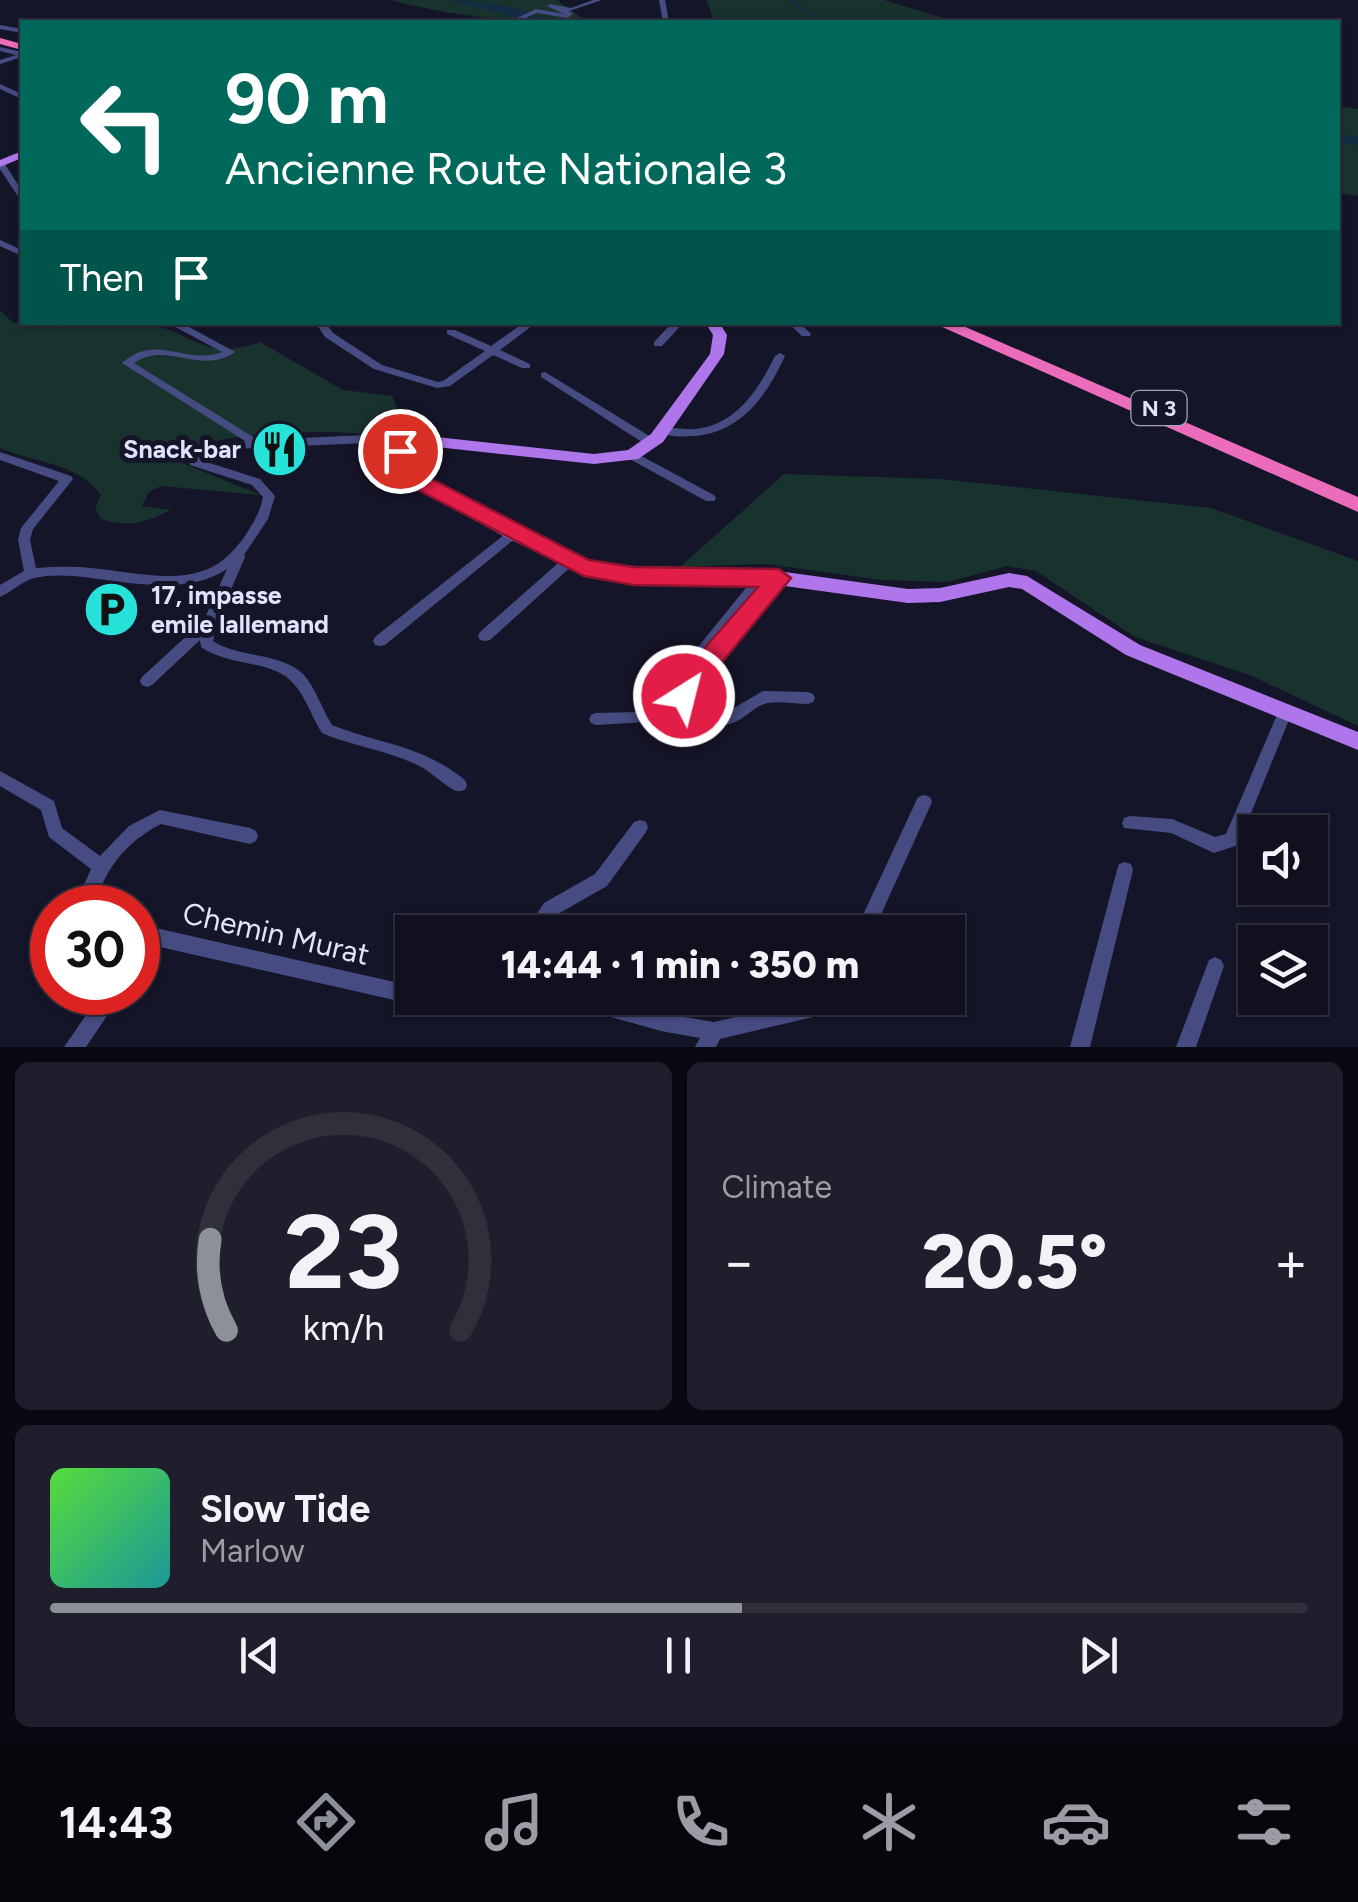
<!DOCTYPE html>
<html lang="en">
<head>
<meta charset="utf-8">
<style>
	:root { --surface:#10101f; --page:#1e1e2c; --text:#f1f3f6; --muted:#9c9da4; --line:#30303d; --accent:#8c9099 }
	body { margin:0; font-family:Figtree,sans-serif; background:var(--page); color:var(--text); height:100vh; display:flex; flex-direction:column; font-size:38px; white-space:nowrap }
	* { box-sizing:border-box; margin:0 }
	p { font-size:32px; color:var(--muted) }
	.icon { flex:none; width:55px; height:55px; fill:none; stroke:currentColor; stroke-width:2; stroke-linecap:round; stroke-linejoin:round }
	.map { position:relative; height:1047px; overflow:hidden }
	.details { display:flex; flex-direction:column; gap:15px; padding:15px; background:#090911; flex:1 }
	.details>* { flex:none }
	.top-card { position:absolute; left:20px; top:20px; width:1320px; height:305px; border-radius:0px; box-shadow:0 2px 8px #0004,0 0 0 2px var(--line); background:#00695c; color:#fff; overflow:hidden }
	.buttons { position:absolute; left:1238px; top:815px; display:grid; gap:20px }
	.buttons a { display:grid; place-items:center; width:90px; height:90px; border-radius:0px; background:var(--surface); box-shadow:0 2px 8px #0004,0 0 0 2px var(--line); font-size:50px }
	.speed { position:absolute; left:30px; top:885px; display:flex; gap:20px; font-size:50px; font-weight:700; text-align:center }
	.speed>* { display:grid; place-content:center; width:130px; height:130px; border-radius:50%; background:var(--surface); box-shadow:0 2px 8px #0004,0 0 0 2px var(--line); line-height:1 }
	.speed .limit { border:15px solid #d22; background:#fff; color:#111 }
	.pin { position:absolute; display:grid; place-items:center; width:85px; height:85px; color:#fff; margin:-42px; border:5px solid #fff; border-radius:50%; box-shadow:0 2px 10px #0007 }
	.me { position:absolute; width:110px; margin:-55px; rotate:36deg; stroke-linejoin:round; filter:drop-shadow(0 0 8px #0008) }
	.turn { display:flex; align-items:center; gap:35px; height:210px; padding:0 40px; font-size:45px }
	.turn .icon { width:130px; height:130px; stroke-width:2.5 }
	.turn b { display:block; font-size:70px; line-height:85px }
	.then { display:flex; align-items:center; height:95px; padding:0 40px; background:#0003; gap:20px; font-size:38px }
	.big { font-size:75px; font-weight:800; line-height:1.1 }
	.details .widget { flex:1; display:flex; flex-direction:column; justify-content:center; gap:15px; min-width:0; padding:0 35px; border-radius:15px; background:var(--page) }
	.details .dial { align-items:center; gap:0 }
	.dial svg { height:260px; overflow:visible; fill:none; stroke:var(--line); stroke-width:7; stroke-linecap:round; text-anchor:middle }
	.dial text { fill:var(--text); stroke:none }
	.song { display:flex; align-items:center; gap:30px }
	.cover { width:120px; height:120px; border-radius:15px; background:linear-gradient(135deg,hsl(110 70% 55%),hsl(180 70% 35%)) }
	.played { height:10px; border-radius:5px; background:linear-gradient(90deg,var(--accent) 55%,var(--line) 55%) }
	.keys { display:flex; justify-content:space-around; direction:ltr }
	.heat { display:flex; justify-content:space-between; align-items:center; font-size:55px; direction:ltr }
	.details .tiles { flex:1; display:grid; gap:15px; grid-template-columns:1fr 1fr }
	.widget:last-child { grid-column:span 2 }
	.trip { position:absolute; left:395px; top:915px; width:570px; height:100px; border-radius:0px; background:var(--surface); box-shadow:0 2px 8px #0004,0 0 0 2px var(--line); font-weight:800; line-height:100px; text-align:center }
	.tabs { display:flex; height:160px; justify-content:space-around; align-items:center; background:#06060c; color:var(--muted) }
	.tabs .icon { width:70px; height:70px }
	.tabs .active { color:var(--accent) }
	.tabs b { font-size:45px; color:var(--text) }
	.map>svg:first-child { display:block }
</style>
</head>
<body>
<div class="map">
<svg width="1358" height="1047" viewBox="0 0 1358 1047">
	<rect width="100%" height="100%" fill="#151529"/>
	<!-- green -->
	<path fill="#18322e" d="M391,0H557L588,22C519,22 457,18 391,0Z
		M706,0H884L957,22H715Z
		M1338,106L1358,109V196L1338,193Z
		M0,310L13,323C26,318 39,326 55,327C60,328 65,323 70,323C91,319 129,318 149,323C197,336 205,361 260,342L343,390L392,396L401,418L419,435L406,442C367,426 216,429 182,453V463L261,495L161,486L149,492L142,506L171,510C145,523 128,528 101,519L95,508L101,495C77,462 34,463 0,448Z
		M784,474L941,479L1211,508L1358,561V726L1252,676L1135,637L1036,571L1007,566L948,582L881,580L766,564L680,567Z"/>
	<g fill="none" stroke-linecap="round" stroke-linejoin="round">
		<!-- stream -->
		<path stroke="#132c44" stroke-width="2.5" d="M789,0L826,22"/>
		<!-- river -->
		<path fill="#132c44" fill-rule="evenodd" d="M447,0C479,0 523,6 551,22H535Z
			M1338,134L1358,137V145L1338,142Z"/>
		<!-- minor -->
		<path fill="#464c82" fill-rule="evenodd" d="M593,0H602L569,11L573,14L567,18L537,13L523,19L527,22H520L515,19L536,9L564,14L547,6L550,4L571,8Z
			M659,0H665L669,22H663Z
			M0,25L22,29V33L0,29Z
			M0,47L22,52V57L0,64V60L16,55L0,51Z
			M0,84L22,94V99L0,89Z
			M0,161H3L22,191V198H19L0,169Z
			M0,240L22,250V256L0,246Z
			M166,322H180L235,352C201,376 165,340 134,363L258,440L366,435L408,444L410,447L404,451L366,443L210,450L199,456L200,460L260,479L275,496L268,519L244,555L245,557L217,622L213,641C240,659 280,651 304,675C316,689 322,709 332,725C382,745 420,744 465,780L467,785L465,790C462,790 459,792 457,791C449,789 432,773 423,768C393,751 354,747 322,733C311,716 305,693 289,679C266,660 228,666 201,647L200,640L152,685L147,687L142,685L140,681L142,677L204,620L227,569C183,598 122,580 73,576C61,575 46,575 34,578C22,581 12,592 0,597V585L24,571L18,540L21,528L59,481L0,460V452L71,476L73,479L33,529L30,540L36,568C55,567 73,566 91,568C128,571 172,584 208,569C223,563 233,551 243,539C252,525 260,513 263,497L252,485L190,465L187,454L208,442L245,441L122,363C156,332 186,366 222,352Z
			M315,322H325L333,333L382,365L438,382L443,381L485,351L447,334V330H455L491,346L525,322H537L500,350L530,364V368H522L493,355L450,386L437,388L374,369L325,337Z
			M673,322H684L662,346H654V342Z
			M787,322H799L811,334L810,336H802Z
			M780,353L785,356C767,395 742,432 695,436C682,437 667,437 656,431C667,425 682,430 695,429C736,425 758,390 775,356Z
			M545,372L656,440L658,443L652,447L648,446L541,377V373Z
			M632,451L714,495L716,498L714,501H706L628,458L626,455L628,452Z
			M513,530L519,534L517,537L385,645L380,646L375,645L373,641L375,637L509,531Z
			M569,556L574,558L575,561L574,564L490,640L485,641L480,640L478,636L480,632L564,558Z
			M763,571L768,573L770,576L738,617L774,575H784L786,578L692,691C698,705 712,710 727,712L763,691L808,692L813,694L815,698L813,702L808,704C795,704 780,701 768,703C755,705 746,718 733,723C711,731 683,710 677,690L678,687L645,722L596,725L591,723L589,719L591,715L596,713L636,712L698,647L758,573Z
			M1286,704L1291,706L1293,710L1238,845L1214,853L1171,833L1124,828L1122,823L1124,818L1130,816L1172,819L1215,837L1226,834L1279,710L1281,706Z
			M0,771L54,801L62,828L100,856L129,826L160,810L250,828L256,831L258,836L256,841L250,844L161,824C127,841 102,871 95,908H77L80,894L91,869L49,837L41,810L0,786Z
			M924,795L930,797L932,802L873,932H855L918,797Z
			M640,820L646,822L648,827L646,832L607,886L556,915L544,932H525L544,903L595,874L634,822Z
			M1125,862L1131,864L1133,870L1090,1047H1070L1117,870L1119,864Z
			M138,924L412,986V998H483L481,1005C460,1012 434,1014 416,1003L412,1004L160,947L144,968L138,971V947L141,942L138,941Z
			M1215,957L1221,960L1224,966L1196,1047H1176L1209,960Z
			M102,992H123L86,1047H64Z
			M566,998H607L661,1013L714,1022L818,998H843L837,1011L830,1013L720,1039L716,1047H695L700,1038L661,1031L575,1007L568,1005Z"/>
		<!-- major -->
		<path fill="#af76ec" fill-rule="evenodd" d="M22,151V158L0,167V160Z
			M705,322H719L727,335L724,354L663,442L638,459L594,464L427,446L411,450L405,463L411,470L519,530L599,565L763,569L908,589L940,588L1009,573L1027,576L1140,645L1358,732V750L1126,655L1022,589L1009,587L940,602L908,603L763,583L597,579L507,538L399,478L389,463L398,443L427,436L594,454L628,450L651,434L710,354L713,335Z"/>
		<!-- highway -->
		<path fill="#eb6cbb" fill-rule="evenodd" d="M0,38L22,44V50L0,44Z
			M931,322H954L1358,497V512Z"/>
	</g>
	<!-- route -->
	<path fill="#e11d48" stroke="#92132f" stroke-width="2.5" d="M400,444L410,451L408,463L412,469L589,560L633,567L779,569L791,578L697,693L693,704H675L671,696L675,682L758,587L633,585L584,576L397,479L387,463L392,446Z"/>
	<!-- icons -->
	<defs>
		<symbol id="restaurant-disc" viewBox="-11 -11 22 22"><circle r="9.5" fill="#26e2d9" stroke="#151529"/><path d="M-5-6h1v4h1v-4h1v4h1v-4h1v5L-1.5 .5V6h-2V.5L-5-1ZM5-6V6H3V1.5H1.5Q1.5-4 5-6Z" fill="#111"/></symbol>
		<symbol id="parking-disc" viewBox="-11 -11 22 22"><circle r="9.5" fill="#26e2d9" stroke="#151529"/><path d="M-3.5-5.5H1a3.5 3.5 0 0 1 0 7H-1V5.5H-3.5ZM-1-3.4V-.6H.8a1.4 1.4 0 0 0 0-2.8Z" fill="#111"/></symbol>
	</defs>
	<g fill-rule="evenodd">
		<use href="#restaurant-disc" x="248" y="418" width="63" height="63"/>
		<use href="#parking-disc" x="80" y="578" width="63" height="63"/>
	</g>
	<g text-anchor="middle" stroke-width="10" stroke-linejoin="round" paint-order="stroke">
		<!-- shield labels -->
		<rect fill="#151529" stroke="#a4a4bc" stroke-width="2.5" x="1131.5" y="391" width="55" height="34" rx="8"/>
		<g font-size="22" font-weight="bold" fill="#e1e2fb">
			<text x="1159" y="416">N 3</text>
		</g>
		<!-- poi labels -->
		<g font-size="25" font-weight="bold" fill="#e1e2fb" stroke="#151529" text-anchor="end">
			<text x="241" y="458">Snack-bar</text>
			<text x="151" y="604" text-anchor="start">17, impasse<tspan x="151" dy="29">emile lallemand</tspan></text>
		</g>
		<!-- near-street labels -->
		<g font-size="30" fill="#e1e2fb" stroke="#151529">
			<text transform="translate(276 934) rotate(13)" y="10">Chemin Murat</text>
		</g>
	</g>
</svg>
<div class="buttons">
<a><svg class="icon" aria-label="sound" viewBox="0 0 24 24"><path d="M4 9h4l5-4v14l-5-4H4zM17 9q2 3 0 6"/></svg></a>
<a><svg class="icon" aria-label="layers" viewBox="0 0 24 24"><path d="M12 4l9 5-9 5-9-5zM3 14l9 5 9-5"/></svg></a>
</div>
<div class="speed"><div class="limit">30</div></div>
<div class="pin" style="left:400px;top:451px;background:#d93025"><svg class="icon" aria-label="arrive" viewBox="0 0 24 24"><path d="M6 21V4h12l-3 4 3 4H6"/></svg></div>
<svg class="me" style="left:684px;top:696px" viewBox="-20 -20 40 40"><circle r="17" fill="#e11d48" stroke="#fff" stroke-width="3"/><path d="M0-11L8 9 0 5-8 9z" fill="#fff"/></svg>
<div class="trip">14:44 · 1 min · 350 m</div>
<div class="top-card">
<div class="turn"><svg class="icon" aria-label="left" viewBox="0 0 24 24"><path d="M17 20v-9H6M10 6l-5 5 5 5"/></svg><div><b>90 m</b>Ancienne Route Nationale 3</div></div>
<div class="then">Then<svg class="icon" aria-label="arrive" viewBox="0 0 24 24"><path d="M6 21V4h12l-3 4 3 4H6"/></svg></div>
</div>
</div>
<section class="details">
<div class="tiles">
<div class="widget dial"><svg viewBox="0 0 100 80">
<path d="M14 69A42 42 0 1 1 86 69"/>
<path d="M14 69A42 42 0 0 1 9 41" stroke="#8c9099"/>
<text x="50" y="56" font-size="32" font-weight="700">23</text>
<text x="50" y="72" font-size="11">km/h</text>
</svg></div>
<div class="widget"><p>Climate</p>
<div class="heat"><a>−</a><b class="big">20.5°</b><a>+</a></div>
</div>
<div class="widget">
<div class="song"><i class="cover"></i><div><b>Slow Tide</b><p>Marlow</p></div></div>
<div class="played"></div>
<div class="keys"><svg class="icon" aria-label="previous" viewBox="0 0 24 24"><path d="M18 5L8 12l10 7zM5 5v14"/></svg><svg class="icon" aria-label="pause" viewBox="0 0 24 24"><path d="M8 5v14M16 5v14"/></svg><svg class="icon" aria-label="next" viewBox="0 0 24 24"><path d="M6 5l10 7-10 7zM19 5v14"/></svg></div>
</div>
</div>
</section>
<nav class="tabs">
<b>14:43</b>
<svg class="icon active" aria-label="directions" viewBox="0 0 24 24"><path d="M12 3l9 9-9 9-9-9zM9 14v-3h6M13 9l2 2-2 2"/></svg>
<svg class="icon" aria-label="music" viewBox="0 0 24 24"><path d="M9 18V5l10-2v13"/><circle cx="6" cy="18" r="3"/><circle cx="16" cy="16" r="3"/></svg>
<svg class="icon" aria-label="phone" viewBox="0 0 24 24"><path d="M5 4h4l2 5-3 2q2 4 5 5l2-3 5 2v4C11 20 4 13 5 4z"/></svg>
<svg class="icon" aria-label="climate" viewBox="0 0 24 24"><path d="M12 3v18M4 7l16 10M4 17L20 7"/></svg>
<svg class="icon" aria-label="car" viewBox="0 0 24 24"><path d="M5 17H2v-5l4-1 3-4h7l3 4 3 1v5h-3M9 17h6M6 11h13"/><circle cx="7" cy="17" r="2"/><circle cx="17" cy="17" r="2"/></svg>
<svg class="icon" aria-label="filters" viewBox="0 0 24 24"><path d="M4 7h16M4 17h16"/><circle cx="9" cy="7" r="2"/><circle cx="15" cy="17" r="2"/></svg>
</nav>
</body>
</html>
